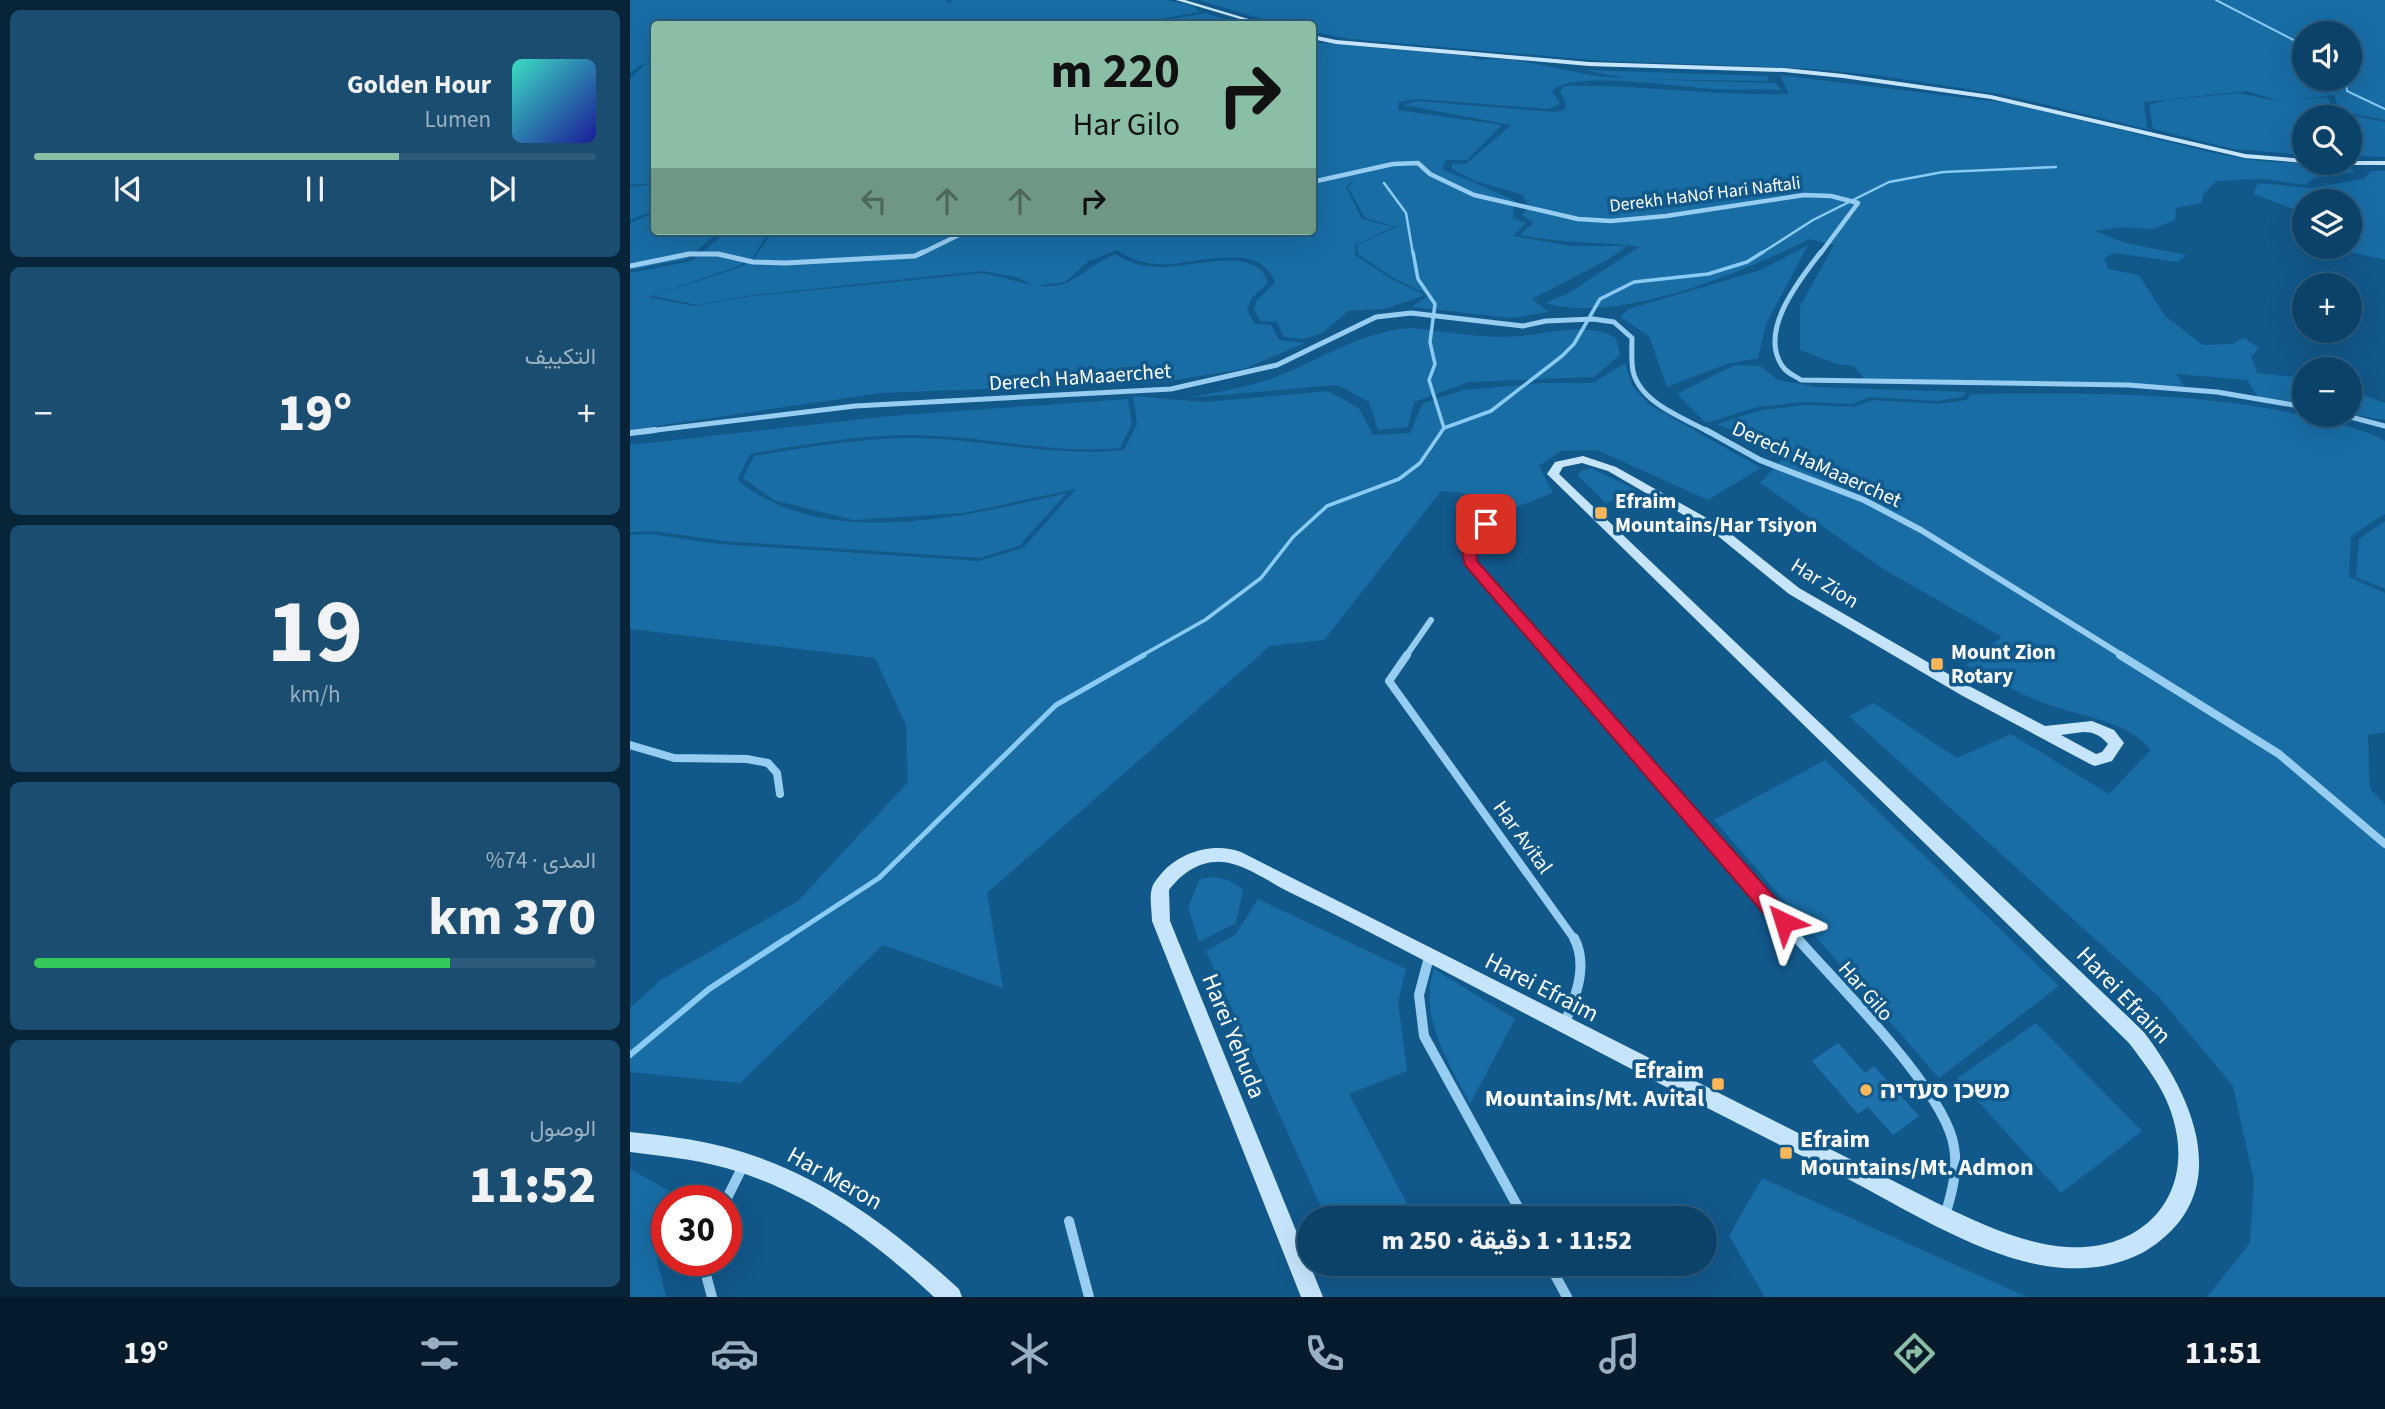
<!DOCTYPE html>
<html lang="ar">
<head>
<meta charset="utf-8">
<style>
	:root { --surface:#0d4268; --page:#1b4d71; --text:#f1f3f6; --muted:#9ab0c0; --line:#2d5b7c; --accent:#8abfa5 }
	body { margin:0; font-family:"Source Sans 3",Vazirmatn,"Noto Sans Hebrew",sans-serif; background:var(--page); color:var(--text); direction:rtl; height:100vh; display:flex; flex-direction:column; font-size:26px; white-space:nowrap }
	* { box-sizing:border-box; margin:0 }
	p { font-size:23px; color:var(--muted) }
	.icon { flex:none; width:38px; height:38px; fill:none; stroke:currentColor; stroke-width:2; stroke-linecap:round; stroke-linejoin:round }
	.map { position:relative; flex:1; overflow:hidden; direction:ltr }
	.sheet { display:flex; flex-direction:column; gap:10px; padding:10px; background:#072439; width:630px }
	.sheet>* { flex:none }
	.hud { position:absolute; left:21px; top:21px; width:665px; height:214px; border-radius:7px; box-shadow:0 7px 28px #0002,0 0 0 2px var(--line); direction:rtl; background:#8abfa5; color:#111; overflow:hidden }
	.buttons { position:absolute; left:1662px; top:21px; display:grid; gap:14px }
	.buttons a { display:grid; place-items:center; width:70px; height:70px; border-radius:50%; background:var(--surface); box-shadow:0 7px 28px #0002,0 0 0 2px var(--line); font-size:35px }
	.speed { position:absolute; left:21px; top:1185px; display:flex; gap:14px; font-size:35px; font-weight:700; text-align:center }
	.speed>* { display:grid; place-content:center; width:91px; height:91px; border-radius:50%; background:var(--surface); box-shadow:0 7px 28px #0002,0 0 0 2px var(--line); line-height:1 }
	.speed .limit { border:10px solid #d22; background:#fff; color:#111 }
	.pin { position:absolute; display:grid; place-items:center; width:60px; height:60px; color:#fff; margin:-30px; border-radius:14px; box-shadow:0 4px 10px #0006 }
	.me { position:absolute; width:77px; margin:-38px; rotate:319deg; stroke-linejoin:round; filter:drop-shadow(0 0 5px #0008) }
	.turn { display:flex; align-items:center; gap:24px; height:147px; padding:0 21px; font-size:32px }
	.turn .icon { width:91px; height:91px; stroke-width:2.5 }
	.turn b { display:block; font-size:49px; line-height:60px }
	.lanes { display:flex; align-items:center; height:66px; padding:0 21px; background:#0003; justify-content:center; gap:35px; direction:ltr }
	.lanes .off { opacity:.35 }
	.big { font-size:52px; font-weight:800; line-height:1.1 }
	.sheet .card { flex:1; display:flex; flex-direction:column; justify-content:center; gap:10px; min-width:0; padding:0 24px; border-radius:10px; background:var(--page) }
	.sheet .dial { align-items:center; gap:0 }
	.dial b { font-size:91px; line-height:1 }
	.song { display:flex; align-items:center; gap:21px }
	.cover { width:84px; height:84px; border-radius:10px; background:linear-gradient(135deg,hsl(170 70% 55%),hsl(240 70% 35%)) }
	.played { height:7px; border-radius:4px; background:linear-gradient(90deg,var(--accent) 65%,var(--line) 65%) }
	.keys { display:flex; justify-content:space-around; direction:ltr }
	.heat { display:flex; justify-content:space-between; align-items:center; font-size:38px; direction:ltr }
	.charge { height:10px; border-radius:5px; background:linear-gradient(90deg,#34c759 74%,var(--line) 0) }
	.trip { position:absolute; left:667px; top:1206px; width:420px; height:70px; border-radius:35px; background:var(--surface); box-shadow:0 7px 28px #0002,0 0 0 2px var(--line); font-weight:800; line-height:70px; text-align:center; direction:rtl }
	.tabs { display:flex; height:112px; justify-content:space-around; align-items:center; background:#051a2a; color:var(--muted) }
	.tabs .icon { width:49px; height:49px }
	.tabs .active { color:var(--accent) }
	.tabs b { font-size:32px; color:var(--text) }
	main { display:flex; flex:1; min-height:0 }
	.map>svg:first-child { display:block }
</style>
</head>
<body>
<main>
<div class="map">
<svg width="1755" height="1297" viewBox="0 0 1755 1297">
	<rect width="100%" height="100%" fill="#11588b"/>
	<!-- green -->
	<path fill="#186da5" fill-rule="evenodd" d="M0,0H315L319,3L322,2L320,0H535L561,5L570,12L508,23L371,24L366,21L364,24H24V62L11,65L0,73Z
		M568,0H1755V120L1710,111L1704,95L1666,100L1697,97L1705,112L1755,122V157L1720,156V117H1675V155L1603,149L1523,129L1519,105L1537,100L1609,93L1651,102L1617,91L1514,102L1517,129L1370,94L1244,75L1170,68L975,61L720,39L683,32L682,24H649ZM1675,33H1720V79H1675Z
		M576,13L607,24H470H513Z
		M683,42L839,56L850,60C892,54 952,79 996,78L953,70L1140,76L1136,81L1007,79L1144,83L1152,90C1128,89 1105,90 1081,89C1050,87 941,70 922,91L930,104L920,109L787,99L769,102L768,110L872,125L837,160H816L812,169L884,200L883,218L896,223L883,236L942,246H997L979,259L902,299L919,312L881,318L781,307L799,295L765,279L728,254L727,245L767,227L735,218L718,187L728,175L716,187L732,219L764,227L725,245V255L763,280L795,295L755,309L718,311L692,333L674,339L654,337L647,322L630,321L624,309L627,300L645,283C632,238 561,267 528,264C511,263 501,259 487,250L459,261L435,282L405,286L386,277L353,271L116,296L67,305L22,296L111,267L125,257L143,231H682Z
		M24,63V183L0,185V79L14,65Z
		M1150,75L1385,104L1588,154L1630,161L1717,166L1725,172L1686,177L1675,185L1635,179L1587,181L1572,195V203L1546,208L1545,220L1523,229L1491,227L1465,231L1495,243L1556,255L1548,262L1484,253L1474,258L1478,269L1509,275L1535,316L1573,345L1602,344L1614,338L1629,348L1621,356L1627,373L1675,378V407L1628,397L1617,380L1547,374L1554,386L1235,380L1224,366L1207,364L1170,350V306L1204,245L1180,239C1111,272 990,325 915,303L937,294L1009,247C969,241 930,244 890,235L903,223L892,215L899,207L893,195L845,181L822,169V163L836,164L881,125L774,105L786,101L926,112L934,110L936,104L930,91L934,86C1009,84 1082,96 1159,94Z
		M1741,171H1755V260L1700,247H1720V201H1675V213L1623,194L1628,183L1681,188L1734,179Z
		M24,184V211L0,220V187Z
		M24,213V231H90L57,259L0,270V223Z
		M97,231H140L123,257L109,266L18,297L65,306L115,297L352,273C378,277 412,294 438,282C455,274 465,262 485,254C499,263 511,266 527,267C558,269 628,243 638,283L621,299L617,310L625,324L641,325L649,340L675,343L614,369L533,382L251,393L0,430V273L62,261Z
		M1178,245L1136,324L1128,358L1097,364L1037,387L1019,336L990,317L998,309L1131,270Z
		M781,328C812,331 843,337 874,337C911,337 953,319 986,338L990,355L964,377L839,382L784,402L778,427L748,430L739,402L708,385L556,398C585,392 617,388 645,377C691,360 731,331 781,328Z
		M995,363L1003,387L1020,405L1131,468L1078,500L967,450L931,451L909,466L923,493L867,514L858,496L811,491L694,640L640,646L357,893L373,988L253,945L110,1083L0,1072V1008L31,980L168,901L278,782L276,725L245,658L0,629V535L21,534L89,544L349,561L393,548L446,489L334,513L223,520L144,500L113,478L124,456C173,448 224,439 274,438C348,437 421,458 494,450L507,424L503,396L574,402L698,391L729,408L743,435L780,433L793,403L834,390L912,383H963Z
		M1105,365L1130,366L1148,380L1187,387L1336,392L1332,397L1307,401L1240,397L1222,404L1175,402L1128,407L1076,423L1047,394Z
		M1720,390L1755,403V420L1720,414Z
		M1341,394C1454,394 1568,390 1679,417C1705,423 1732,428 1755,441V514L1721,536L1719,577L1755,593V732L1738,735L1740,789L1755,804V1297H1577L1620,1243L1624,1181L1603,1086L1529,997L1219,716L1244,703L1327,758L1381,734L1479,794L1521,750C1495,719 1450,717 1414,703C1387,693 1361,677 1336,665L1372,637L1255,570L1130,483L1158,453L1087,424L1131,410L1177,405L1224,407L1242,400L1309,404L1336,400Z
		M498,399L502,424L490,448C419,455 347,434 276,435C224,436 171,445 120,454L107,480C196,552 335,516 437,493L389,546L350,558L93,541L24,531L0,532V445L260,416Z
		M961,468L1008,491L976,503L948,476L950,471Z
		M1755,521V589L1726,577L1729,539Z
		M1195,760L1429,986L1309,1078L1084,820Z
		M583,877L598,880L613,890L606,923L569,942L558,907L570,879Z
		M628,899L776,969L768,1002L777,1071L719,1094L781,1211L778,1218H696L576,951L606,934Z
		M804,969L885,1019L840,1104C819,1063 788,1017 804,969Z
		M1406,1023L1512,1131L1431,1193L1327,1078Z
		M0,1169L43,1193L41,1200H37V1213L25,1251L36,1297H0Z
		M1132,1178L1397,1297H1135L1099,1236Z"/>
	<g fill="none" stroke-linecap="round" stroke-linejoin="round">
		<!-- stream-far4 -->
		<path stroke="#89cbf5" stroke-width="2" d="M1586,0L1675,46
			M1716,79L1717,91L1755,109"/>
		<!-- stream-far3 -->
		<path stroke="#89cbf5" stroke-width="2.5" d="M754,183L776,213L783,254
			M1130,254L1183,220L1259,182L1313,172L1426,167"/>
		<!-- stream-far2 -->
		<path stroke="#89cbf5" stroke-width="3.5" d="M783,252L788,279L805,304L800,342L805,364L799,380L814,428
			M511,656L575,620L631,578L663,537L697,506L769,479L790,463L814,428L861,411L932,356L944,344L970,299L1004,282L1078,274L1117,262L1133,252"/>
		<!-- stream-far1 -->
		<path stroke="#89cbf5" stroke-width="5" d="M154,940L249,878L426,705L514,655"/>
		<!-- stream -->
		<path stroke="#89cbf5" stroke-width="6" d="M0,1055L79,989L157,938"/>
	</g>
	<!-- building -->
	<path fill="#1e72ab" d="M1208,1043L1235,1073L1244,1066L1289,1116L1263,1135L1238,1107L1228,1114L1182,1061Z"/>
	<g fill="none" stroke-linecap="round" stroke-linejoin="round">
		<!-- street-far4 -->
		<path stroke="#97cdf1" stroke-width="4.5" d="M682,182L763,164L788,163L800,174L844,195L948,219L981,221L1036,216L1174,195L1201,196L1228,203L1190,254
			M290,254L337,231"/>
		<!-- street-far3 -->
		<path stroke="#97cdf1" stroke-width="5" d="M1191,252C1170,279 1127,332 1153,367C1157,373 1165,376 1171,380L1498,385L1587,392L1675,407
			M0,266L59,254H88L123,262L155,263L285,256L293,252
			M1713,415L1755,426
			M10,432L225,406L541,389L647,365L746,317L781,313L893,326L916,321L963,319L984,322L1002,338C1002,348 1001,361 1003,371C1010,403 1054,418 1079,432"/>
		<!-- street-far2 -->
		<path stroke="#97cdf1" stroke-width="6" d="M1076,430L1130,460L1234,500L1291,530L1493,656
			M0,433L25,430
			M856,524L838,547L840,562L922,656
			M776,656L801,620"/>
		<!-- street-far1 -->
		<path stroke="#97cdf1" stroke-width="8" d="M777,655L759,681L945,940
			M921,655L1169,940
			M1490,655L1649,754L1755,844
			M0,745L44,758L117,759L138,763L147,773L150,794"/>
		<!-- street -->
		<path stroke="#97cdf1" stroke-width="10" d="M1167,938C1207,984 1316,1091 1324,1147C1328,1170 1322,1193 1315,1215
			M799,957L789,995L794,1036L894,1218
			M934,1025C945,998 959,966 944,938
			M96,1200L113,1166
			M439,1221L459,1297
			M72,1260L82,1297
			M919,1264L937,1297"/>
		<!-- secondary -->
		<path fill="#c6e5fc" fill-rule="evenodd" d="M546,0H555L635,24H627Z
			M682,35L706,40L959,62L1154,68L1213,74L1361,95L1615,154L1675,159V163H1677H1675L1615,158L1361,99L1213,78L1154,72L959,66L706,44L682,39Z
			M1720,161H1755V165H1717L1716,163H1720Z
			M953,456L986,467L1091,526L1169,588L1341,687L1415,726L1462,721L1484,730L1494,743L1482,761L1465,766L1460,764L1331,695L1159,594L1083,532L978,471L952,463L933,467L929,474L1513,1031C1560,1092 1605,1186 1526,1244C1495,1267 1454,1272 1416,1266C1347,1255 1276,1209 1214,1177C1073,1107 934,1034 795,961C749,937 703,913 657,891C640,882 621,869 603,864C577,856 554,870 539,890L540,921L693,1297H671L522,921C522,911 519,898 522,888C523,883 528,878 531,874C550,852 583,842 611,852L1307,1203C1348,1222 1391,1244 1437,1247C1513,1252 1564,1196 1544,1122C1537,1092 1517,1067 1499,1043L917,474L925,462ZM1453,732C1464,732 1470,735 1478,744L1472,752L1466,754L1431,735Z
			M0,1132C32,1135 64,1139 95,1147C187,1171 260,1226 329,1289L332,1297H304C243,1240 177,1191 96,1168C64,1159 32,1156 0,1152Z"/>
	</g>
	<!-- route -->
	<path fill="#e11d48" stroke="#92132f" stroke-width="2" d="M856,520L863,524L846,547L847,561L1161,916L1164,922L1161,929L1154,931L1147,929L835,565L831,547L851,521Z"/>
	<!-- markers -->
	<g fill="#ffb658" stroke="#11588b" stroke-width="2.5">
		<rect x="964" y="506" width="14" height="14" rx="3.5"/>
		<rect x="1300" y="657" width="14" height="14" rx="3.5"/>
		<rect x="1081" y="1077" width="14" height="14" rx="3.5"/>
		<circle cx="1236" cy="1090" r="7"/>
		<rect x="1149" y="1146" width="14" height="14" rx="3.5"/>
	</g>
	<g text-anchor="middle" stroke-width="7" stroke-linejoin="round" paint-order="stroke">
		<!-- far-street labels -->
		<g font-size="18" fill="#fff" stroke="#11588b">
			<text transform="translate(1075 194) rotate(-7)" y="6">Derekh HaNof Hari Naftali</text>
		</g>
		<!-- street labels -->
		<g font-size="21" fill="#fff" stroke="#11588b">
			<text transform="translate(450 377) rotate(-4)" y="7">Derech HaMaaerchet</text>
			<text transform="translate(1187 464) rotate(24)" y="7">Derech HaMaaerchet</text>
			<text transform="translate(1195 583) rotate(32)" y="7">Har Zion</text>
			<text transform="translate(893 837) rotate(54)" y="7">Har Avital</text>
			<text transform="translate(1236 991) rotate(49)" y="7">Har Gilo</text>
		</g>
		<!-- poi labels -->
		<g font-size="21" font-weight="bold" fill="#fff" stroke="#11588b" text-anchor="start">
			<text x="985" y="508">Efraim<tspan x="985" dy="24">Mountains/Har Tsiyon</tspan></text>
			<text x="1321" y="659">Mount Zion<tspan x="1321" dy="24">Rotary</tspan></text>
		</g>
		<!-- near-street labels -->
		<g font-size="24" fill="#fff" stroke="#11588b">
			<text transform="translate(912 987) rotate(27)" y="8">Harei Efraim</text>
			<text transform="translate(1494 995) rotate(46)" y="8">Harei Efraim</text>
			<text transform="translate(604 1036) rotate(68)" y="8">Harei Yehuda</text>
			<text transform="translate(205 1178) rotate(29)" y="8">Har Meron</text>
		</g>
		<!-- near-poi labels -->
		<g font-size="24" font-weight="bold" fill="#fff" stroke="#11588b" text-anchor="start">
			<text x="1074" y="1078" text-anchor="end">Efraim<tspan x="1074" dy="28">Mountains/Mt. Avital</tspan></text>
			<text x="1250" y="1098">משכן סעדיה</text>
			<text x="1170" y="1147">Efraim<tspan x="1170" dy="28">Mountains/Mt. Admon</tspan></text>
		</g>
	</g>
</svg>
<div class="buttons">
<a><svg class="icon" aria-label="sound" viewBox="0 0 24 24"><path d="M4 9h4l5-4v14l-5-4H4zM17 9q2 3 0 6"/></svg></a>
<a><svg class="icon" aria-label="search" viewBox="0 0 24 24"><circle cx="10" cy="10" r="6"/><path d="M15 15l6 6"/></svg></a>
<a><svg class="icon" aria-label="layers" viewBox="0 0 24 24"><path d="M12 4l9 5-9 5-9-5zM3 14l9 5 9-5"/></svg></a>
<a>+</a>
<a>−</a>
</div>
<div class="speed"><div class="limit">30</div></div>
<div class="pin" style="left:856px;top:524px;background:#d93025"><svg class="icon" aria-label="arrive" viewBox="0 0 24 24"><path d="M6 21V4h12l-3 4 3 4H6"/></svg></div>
<svg class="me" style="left:1154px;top:922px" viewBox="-20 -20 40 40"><path d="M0-17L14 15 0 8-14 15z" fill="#e11d48" stroke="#fff" stroke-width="4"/></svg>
<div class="trip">11:52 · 1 دقيقة · 250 m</div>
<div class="hud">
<div class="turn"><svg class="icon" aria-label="right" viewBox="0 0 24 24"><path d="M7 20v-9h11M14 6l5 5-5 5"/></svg><div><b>220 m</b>Har Gilo</div></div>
<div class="lanes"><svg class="icon off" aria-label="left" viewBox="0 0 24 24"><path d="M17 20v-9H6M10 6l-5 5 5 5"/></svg><svg class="icon off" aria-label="ahead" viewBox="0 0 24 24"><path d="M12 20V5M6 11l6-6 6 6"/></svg><svg class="icon off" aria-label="ahead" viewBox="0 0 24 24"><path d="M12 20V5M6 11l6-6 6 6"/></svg><svg class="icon" aria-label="right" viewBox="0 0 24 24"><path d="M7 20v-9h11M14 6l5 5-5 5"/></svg></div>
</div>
</div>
<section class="sheet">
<div class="card">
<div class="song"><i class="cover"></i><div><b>Golden Hour</b><p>Lumen</p></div></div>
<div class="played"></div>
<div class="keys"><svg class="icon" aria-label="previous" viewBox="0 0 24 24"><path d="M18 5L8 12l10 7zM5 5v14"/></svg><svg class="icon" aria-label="pause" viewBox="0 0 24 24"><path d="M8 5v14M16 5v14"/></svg><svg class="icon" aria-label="next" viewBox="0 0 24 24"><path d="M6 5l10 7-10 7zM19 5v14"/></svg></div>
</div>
<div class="card"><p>التكييف</p>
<div class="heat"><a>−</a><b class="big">19°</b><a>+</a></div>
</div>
<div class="card dial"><b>19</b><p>km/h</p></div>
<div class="card"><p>المدى · 74%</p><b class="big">370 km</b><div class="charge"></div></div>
<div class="card"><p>الوصول</p><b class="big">11:52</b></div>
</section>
</main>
<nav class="tabs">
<b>11:51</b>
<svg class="icon active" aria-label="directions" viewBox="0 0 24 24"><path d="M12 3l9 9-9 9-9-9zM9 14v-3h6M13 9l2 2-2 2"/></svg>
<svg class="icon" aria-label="music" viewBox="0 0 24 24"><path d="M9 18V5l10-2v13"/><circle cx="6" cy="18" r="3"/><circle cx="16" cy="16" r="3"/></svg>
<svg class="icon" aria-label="phone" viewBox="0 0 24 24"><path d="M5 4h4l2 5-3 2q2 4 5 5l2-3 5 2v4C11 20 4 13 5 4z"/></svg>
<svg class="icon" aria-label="climate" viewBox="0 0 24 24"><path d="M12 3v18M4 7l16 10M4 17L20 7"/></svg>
<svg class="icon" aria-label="car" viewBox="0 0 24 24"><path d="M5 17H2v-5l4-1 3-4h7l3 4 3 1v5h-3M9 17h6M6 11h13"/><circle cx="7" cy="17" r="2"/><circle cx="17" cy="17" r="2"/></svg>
<svg class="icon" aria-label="filters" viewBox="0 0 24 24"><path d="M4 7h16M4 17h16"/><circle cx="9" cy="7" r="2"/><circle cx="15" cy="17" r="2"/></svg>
<b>19°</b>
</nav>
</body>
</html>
